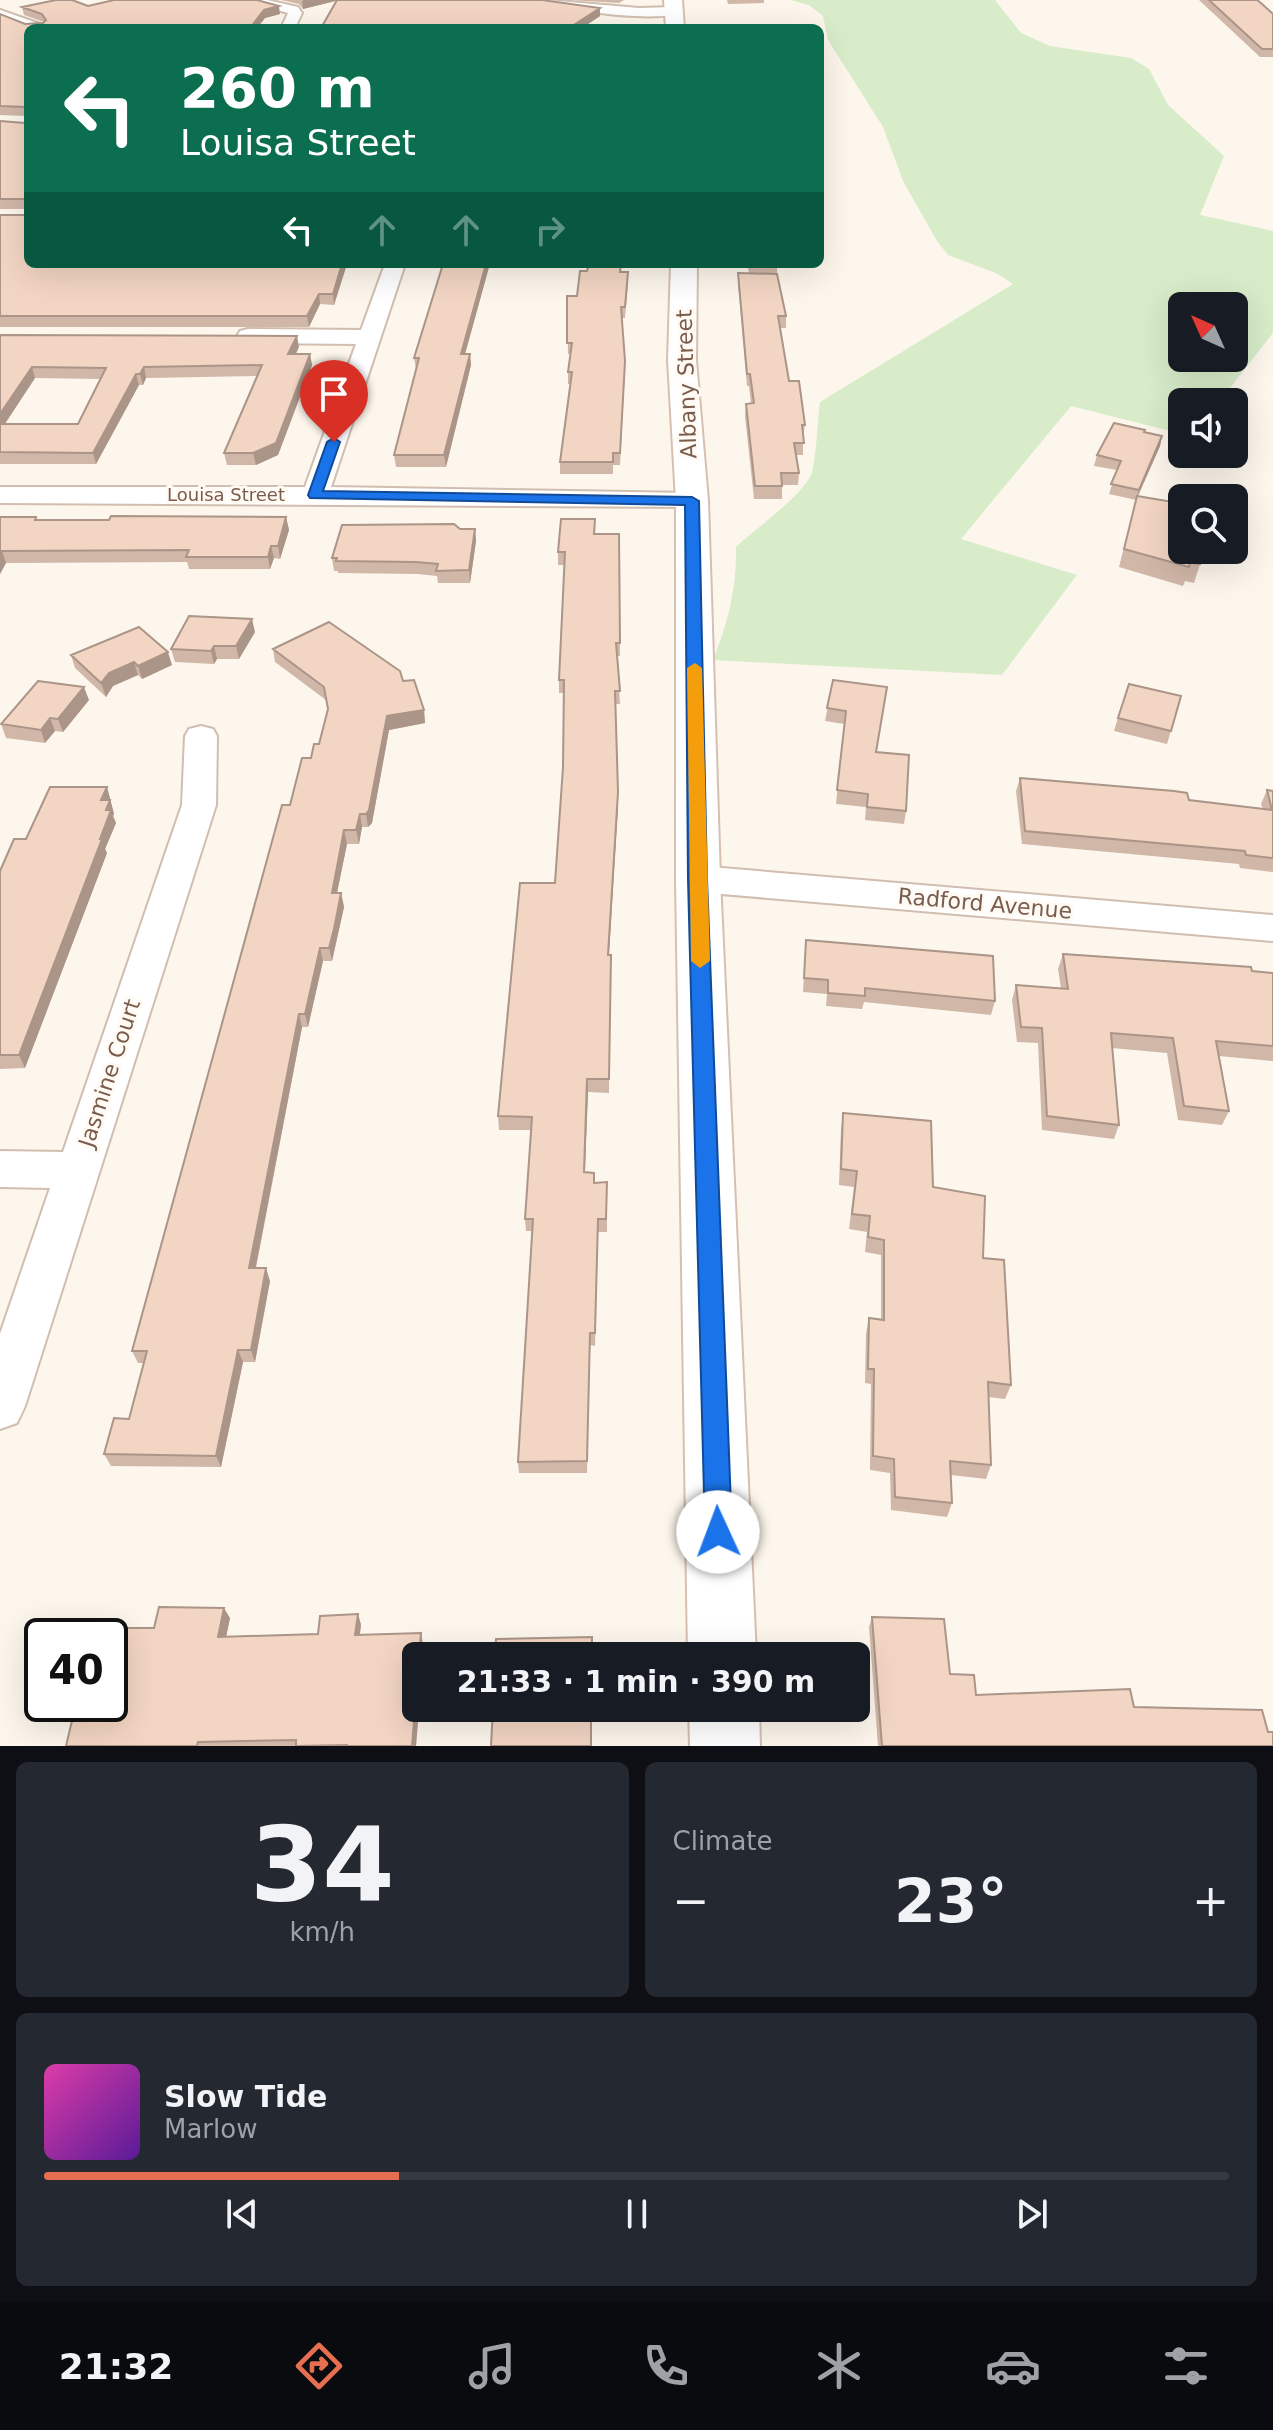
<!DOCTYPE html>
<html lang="en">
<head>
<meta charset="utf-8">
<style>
	:root { --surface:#171b24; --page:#242831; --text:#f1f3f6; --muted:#9ea1a6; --line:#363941; --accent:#e76f51 }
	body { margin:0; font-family:"DejaVu Sans",sans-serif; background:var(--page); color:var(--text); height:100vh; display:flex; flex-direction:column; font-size:30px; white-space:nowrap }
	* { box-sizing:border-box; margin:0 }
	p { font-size:26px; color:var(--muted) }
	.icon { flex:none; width:44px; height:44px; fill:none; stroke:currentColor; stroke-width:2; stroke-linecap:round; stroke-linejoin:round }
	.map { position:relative; height:1746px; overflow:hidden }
	.side { display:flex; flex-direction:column; gap:16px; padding:16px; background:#0d0f14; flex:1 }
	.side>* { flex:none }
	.banner { position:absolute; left:24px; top:24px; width:800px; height:244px; border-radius:12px; box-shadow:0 8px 32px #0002; background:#0b6e4f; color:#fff; overflow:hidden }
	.needle { width:52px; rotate:315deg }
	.controls { position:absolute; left:1168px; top:292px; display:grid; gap:16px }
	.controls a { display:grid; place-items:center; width:80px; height:80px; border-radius:12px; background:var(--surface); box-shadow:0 8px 32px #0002; font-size:40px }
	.speed { position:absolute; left:24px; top:1618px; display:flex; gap:16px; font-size:40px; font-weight:700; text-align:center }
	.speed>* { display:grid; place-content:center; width:104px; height:104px; border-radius:50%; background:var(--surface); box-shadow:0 8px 32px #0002; line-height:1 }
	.speed .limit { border:4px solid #111; border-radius:12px; background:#fff; color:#111 }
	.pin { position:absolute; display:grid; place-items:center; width:68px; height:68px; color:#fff; margin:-82px -34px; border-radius:50% 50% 50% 0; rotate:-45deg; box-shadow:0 0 8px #0007 }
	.pin .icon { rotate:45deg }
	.me { position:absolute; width:88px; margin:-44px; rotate:358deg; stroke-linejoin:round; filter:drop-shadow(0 0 6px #0008) }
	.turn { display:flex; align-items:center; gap:28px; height:168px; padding:0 24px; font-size:36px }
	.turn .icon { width:104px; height:104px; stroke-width:2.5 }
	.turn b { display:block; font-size:56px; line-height:68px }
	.lanes { display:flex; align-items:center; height:76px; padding:0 24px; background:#0003; justify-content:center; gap:40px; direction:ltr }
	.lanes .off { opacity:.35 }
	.big { font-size:60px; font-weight:700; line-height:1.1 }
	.side .widget { flex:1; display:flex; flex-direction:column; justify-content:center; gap:12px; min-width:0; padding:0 28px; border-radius:12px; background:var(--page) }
	.side .dial { align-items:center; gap:0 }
	.dial b { font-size:104px; line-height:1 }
	.song { display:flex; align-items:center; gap:24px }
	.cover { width:96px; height:96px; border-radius:12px; background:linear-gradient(135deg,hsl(320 70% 55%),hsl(270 70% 35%)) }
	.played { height:8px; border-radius:4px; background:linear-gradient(90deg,var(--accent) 30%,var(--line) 30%) }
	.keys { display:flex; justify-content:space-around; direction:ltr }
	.heat { display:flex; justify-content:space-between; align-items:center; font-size:44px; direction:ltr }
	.side .tiles { flex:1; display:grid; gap:16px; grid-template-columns:1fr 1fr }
	.widget:last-child { grid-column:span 2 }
	.trip { position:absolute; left:402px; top:1642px; width:468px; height:80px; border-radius:12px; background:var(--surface); box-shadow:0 8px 32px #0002; font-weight:700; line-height:80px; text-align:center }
	.tab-bar { display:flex; height:128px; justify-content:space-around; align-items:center; background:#090b0e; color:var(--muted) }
	.tab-bar .icon { width:56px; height:56px }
	.tab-bar .current { color:var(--accent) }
	.tab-bar b { font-size:36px; color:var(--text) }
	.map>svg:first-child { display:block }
</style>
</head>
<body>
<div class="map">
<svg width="1273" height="1746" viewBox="0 0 1273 1746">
	<rect width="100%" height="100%" fill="#fdf6ec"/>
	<!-- green -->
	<path fill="#d8ecc9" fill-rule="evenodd" d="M790,0H995L1021,33L1050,46L1131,58L1149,69L1168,105L1224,156L1200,215L1273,231V333L1219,402H1182V434L1071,406L961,539L1077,575L1002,675L713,660C728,623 737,587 736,547C754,530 807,492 812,472C817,450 817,425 820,402L1013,284L998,274L948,255L937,241L903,181L883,127L828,40L823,16L809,5ZM1182,306H1234V358H1182Z"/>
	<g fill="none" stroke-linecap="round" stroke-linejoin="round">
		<defs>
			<path id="street" d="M241,0H267L298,7L302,13L295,28H281L288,13Z
				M547,0L639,8L674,7L681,11C664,24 577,10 552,7L547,6Z
				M0,10L43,25L45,28L28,29L0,19Z
				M385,264H405L331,487L692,493L701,495L705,501L701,507L0,503V487H305L356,344L248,343L240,341L237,336L240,331L248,329L361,330Z
				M201,726L213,729L217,736L216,805L25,1406L17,1423L0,1429V1334L50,1188L0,1187V1151L63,1152L182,805L185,736L189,729Z
				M698,866L1273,915V941L698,892L685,888L680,879L685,870Z"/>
			<path id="secondary" d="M664,0H682L684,28H666Z
				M671,264H697L696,360L708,501L720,879L756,1656H688L676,879V501L668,360Z
				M689,1708H759L760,1746H690Z"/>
		</defs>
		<!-- street casing -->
		<use href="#street" stroke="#d1beb0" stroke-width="4"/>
		<!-- secondary casing -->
		<use href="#secondary" stroke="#d6c0b0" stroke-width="4"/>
		<!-- street -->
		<use href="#street" fill="#fff" fill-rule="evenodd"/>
		<!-- secondary -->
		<use href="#secondary" fill="#fff" fill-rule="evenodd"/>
	</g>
	<!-- wall -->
	<path fill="#d1b7a8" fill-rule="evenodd" d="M281,0H542L600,8V16L582,28H321L336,1L303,9L299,4Z
		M569,0H624L619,3Z
		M727,0H764V3L728,4Z
		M1199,0H1257L1273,14V57H1260Z
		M88,6L280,14L265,18L257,28H28V264H347L334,305L320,304L309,327H0V215H27V209H0V121L25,123L27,116L0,115V14L25,24L44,22L24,15L22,7Z
		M443,264H501L500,267H489L465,354H470L471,365L446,467H396L394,455L416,369L414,358Z
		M747,264H777V275L786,316V328H780L789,381L805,425L803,437V455H796L799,473L798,485H782V499H754L745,416L746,404H751L749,386H747L738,284V273H749Z
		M622,272H628V283L625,318H622L625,372L620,465H613V474H560V462L571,384H568V372L570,354H568L567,296H577Z
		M0,335L299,347L296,354H310L312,365L278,455L256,465H227L224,453L258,376L146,378L143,385H139L96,464H0ZM35,378L100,379L78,424H5Z
		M1145,432L1162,436L1160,446L1138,496L1174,526L1200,564L1194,583L1185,581L1183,586L1119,567L1136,500L1109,494L1117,470L1094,466L1097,455Z
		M0,517H36L38,520L286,517L289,530L280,559L274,558L270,569H189L187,562L6,563L0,574Z
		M460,529H475L476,541L470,583H438L437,576L417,574L338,573V571H334L332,558Z
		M595,534H619L620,656H617L620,704H615L618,806L609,955V1093L588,1092L585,1172L594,1183L607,1182V1232H598L595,1346L590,1345L587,1473H519L518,1462L532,1231H526L525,1219L531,1130H499L498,1116L555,883L563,767L564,693H559V680L565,565H558V552Z
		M255,632L239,659H217L214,664L175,662L171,649Z
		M273,649L403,681L424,710L425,723L389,730L372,823L368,827H362L359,844H347L337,893H341L344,907L332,961H323L308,1027H302L256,1268L270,1281L255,1362H243L221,1467L111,1466L104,1454L129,1419L144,1363H138L132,1351L290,805L311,758L319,744L328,709L326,700L275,662Z
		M71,655L172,665L142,679L138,675L113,686L106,697L75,668Z
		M833,680L876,752L906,811L904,824L865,820L866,807L836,804L844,724L825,721Z
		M1181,696L1167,744L1114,731L1118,718Z
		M89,700L63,732L55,731L45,743L6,738L1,724Z
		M1020,778L1263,809L1261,804L1267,790L1273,791V872L1240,868L1239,864L1022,844L1016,791Z
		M107,787L114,814L113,816L116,823L105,849L107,853L25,1068L0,1069V871Z
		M806,940L995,1001L991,1015L864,1002L862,1009L826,1006L827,994L803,992Z
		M1063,954L1273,973V1061L1219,1056L1229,1111L1222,1125L1178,1120L1167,1053L1112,1048L1119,1125L1114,1139L1042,1130L1038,1043L1017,1042L1012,1000L1016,985L1061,988L1058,969Z
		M843,1113L933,1187L983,1258L1011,1385L1005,1399L988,1397L991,1465L986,1479L951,1475L952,1503L947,1517L891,1510L890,1473L870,1470L871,1384L865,1383L866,1333L869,1318L881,1319V1255L865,1252L867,1232L849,1229L854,1187L839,1185L841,1129Z
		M358,1614L361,1625L360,1635L423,1644L416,1708H419L416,1746H66L115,1639L154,1628L230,1618L226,1637L318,1634Z
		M872,1617L950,1674L976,1695L1134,1707L1268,1732L1273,1746H878L869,1627Z"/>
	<!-- shaded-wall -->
	<path fill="#aa9588" d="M304,0H339L303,9L302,1Z
		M279,6L280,14L265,18L257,28H250L264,10Z
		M600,8V16L582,28H569Z
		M342,264H347L334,305L333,294Z
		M486,264H489V267L462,365L461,354Z
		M319,294L320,304L309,327L307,316Z
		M297,336L299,347L290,365L288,354Z
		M310,354L312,365L278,455L256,465L253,453Z
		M470,354L471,365L446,467L444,455Z
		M32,367L35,378L0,431V414Z
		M144,367L146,378L143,385L140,374Z
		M136,374L139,385L96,464L93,453Z
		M1162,436L1160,446L1136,500L1139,490Z
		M286,517L289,530L280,559L278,546Z
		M475,529L476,541L470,583L469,570Z
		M271,546L274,558L270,569L268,557Z
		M2,551L6,563L0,574V554Z
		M252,619L255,632L239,659L236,646Z
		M214,646L217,659L214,664L211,651Z
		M168,652L172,665L142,679L138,666Z
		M134,662L138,675L113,686L106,697L101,683L109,673Z
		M84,687L89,700L63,732L58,719Z
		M424,710L425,723L389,730L372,823L368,827L366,814L387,716Z
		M50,718L55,731L45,743L41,730Z
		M107,787L114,814L113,816L116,823L105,849L107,853L25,1068L19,1055L100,839L101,800Z
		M618,792V806L608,968V955Z
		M360,814L362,827L359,844L356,830Z
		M344,830L347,844L334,907L332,893Z
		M341,893L344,907L332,961L329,948Z
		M320,948L323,961L308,1027L305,1014Z
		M299,1014L302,1027L253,1281L249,1268Z
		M587,1079L588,1092L584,1185V1172Z
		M266,1268L270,1281L255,1362L251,1350Z
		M238,1350L243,1362L221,1467L216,1456Z
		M224,1608L230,1618L224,1647L218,1637Z
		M358,1614L361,1625L358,1646L355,1635Z
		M421,1633L423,1644V1656H419Z
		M416,1697V1708H419L416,1746H412Z"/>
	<!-- building -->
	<path fill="#f3d5c3" stroke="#aa9588" stroke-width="2" d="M56,0H72L88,6L114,0H257L279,6L264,10L250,28H28V109L26,107L0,106V14L25,24L43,23L46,20L42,14L22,7Z
		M337,0H542L600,8L569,28H366L361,27L360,28H321Z
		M1209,0H1257L1261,3L1273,14V49H1262Z
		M28,112V264H342L333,294H319L307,316H0V215H27V199H0V121L25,123Z
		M443,264H486L461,354H470L444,455H394L419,358H414Z
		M589,264H621L620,272H628L625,307H621L625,361L620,453H613V462H560L572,372H568L572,343H567V296H577L580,271H587Z
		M749,264H777L778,266H750Z
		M738,273L777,274L786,316H778L789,381H799L805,425H802L804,443H794L799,473H781L782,486H755L746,404L754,403L750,374H747Z
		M0,335L297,336L288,354H310L276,443L253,453H224L262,365L144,367L140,374H136L93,453L0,452V424H78L106,368L32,367L0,414Z
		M1114,423L1145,430L1144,432L1162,436L1139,490L1111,484L1121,461L1097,455Z
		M1137,496L1179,503L1174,526L1182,528V550H1203L1200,564L1190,562L1189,567L1124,549Z
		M111,516L286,517L278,546H271L268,557H186L189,550L2,551L0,554V517H36L35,520H109Z
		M561,519H595L594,534H619L620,643H616L620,691H615L618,792L608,955H611L609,1079H587L584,1172L594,1173V1183L607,1182L606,1219H598L595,1333H590L587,1461L518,1462L533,1219H525L532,1117L498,1116L520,883H555L563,767L564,680H559L565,552H558Z
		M454,524L460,529H475L469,570L436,571L438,564L416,562L336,561L337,558H332L342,525Z
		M189,616L252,619L236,646H214L211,651L171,649Z
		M329,622L400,671L403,681L414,680L424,710L387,716L369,810L366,814H360L356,830H344L332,893H341L334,929L329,948H320L305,1014H299L249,1268H266L251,1350H238L216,1456L104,1454L114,1418L129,1419L147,1351H132L282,805H290L302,758H311L314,744H319L328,709L324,687L273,649Z
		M139,627L168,652L138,666L134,662L109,673L101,683L71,655Z
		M833,680L887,687L876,752L909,755L906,811L867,807L868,794L837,790L846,711L827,708Z
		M38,681L84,687L58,719L50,718L41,730L1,724Z
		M1129,684L1181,696L1171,731L1118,718Z
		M1020,778L1174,791L1187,793L1189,800L1272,810L1267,790L1273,791V858L1246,855L1245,851L1025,831Z
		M50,787H107L101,800H110L106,810H111L100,839H102L19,1055H0V871L14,839H26Z
		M806,940L993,956L995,1001L865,988V996L828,993V980L804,978Z
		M1063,954L1251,967L1252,971L1273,973V1046L1216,1041L1229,1111L1184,1106L1173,1038L1111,1033L1119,1125L1047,1116L1042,1028L1021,1027L1016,985L1068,989Z
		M843,1113L931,1121L933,1187L985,1196L983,1258L1004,1260L1011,1385L988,1382L991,1465L950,1461L952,1503L895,1497L894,1459L873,1456L874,1369H868L869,1318L884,1320V1240L868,1237L870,1216L852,1214L857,1171L841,1169Z
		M159,1607L224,1608L218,1637L318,1634L320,1616L358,1614L355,1635L421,1633L419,1656H416V1697L412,1746H345L346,1745L296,1746V1740L198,1742L197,1746H66L76,1704H110V1639H115L117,1628H154Z
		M872,1617L944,1619L950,1674L974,1675L976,1695L1130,1689L1134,1707L1262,1710L1268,1732H1273V1746H882Z
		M592,1637V1656H495L496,1639Z
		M493,1708H591V1746H491Z"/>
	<!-- route -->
	<path fill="#1a73e8" stroke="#114b97" stroke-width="2" d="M334,438L340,442L323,491L692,497L699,501L707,879L732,1532L728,1541L718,1545L709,1541L705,1532L688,879L685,505L310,498L308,495L327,442Z"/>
	<!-- slow -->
	<path fill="#f59e0b" d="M695,663L702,668L710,961L700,968L691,961L687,668Z"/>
	<g text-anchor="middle" stroke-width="6" stroke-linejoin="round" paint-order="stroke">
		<!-- far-street labels -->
		<g font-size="18" fill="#7a5c4d" stroke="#fffaf3">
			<text x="226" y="501">Louisa Street</text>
		</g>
		<!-- street labels -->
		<g font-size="22" fill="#7a5c4d" stroke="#fffaf3">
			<text transform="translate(686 384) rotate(-92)" y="8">Albany Street</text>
			<text transform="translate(985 903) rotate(5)" y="8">Radford Avenue</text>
			<text transform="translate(109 1073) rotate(-72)" y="8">Jasmine Court</text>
		</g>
	</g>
</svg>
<div class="controls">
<a><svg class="needle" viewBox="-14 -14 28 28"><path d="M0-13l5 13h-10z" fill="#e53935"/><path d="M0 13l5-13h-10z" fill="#9ea1a6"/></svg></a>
<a><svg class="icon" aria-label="sound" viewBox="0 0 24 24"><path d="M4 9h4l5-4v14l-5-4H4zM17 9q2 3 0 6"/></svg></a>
<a><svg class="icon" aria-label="search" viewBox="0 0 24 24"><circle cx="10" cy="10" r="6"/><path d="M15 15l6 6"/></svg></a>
</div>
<div class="speed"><div class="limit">40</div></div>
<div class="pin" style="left:334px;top:442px;background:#d93025"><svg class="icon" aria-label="arrive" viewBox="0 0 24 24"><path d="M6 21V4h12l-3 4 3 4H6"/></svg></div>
<svg class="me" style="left:718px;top:1532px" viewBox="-20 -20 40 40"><circle r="19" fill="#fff"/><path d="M0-13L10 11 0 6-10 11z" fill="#1a73e8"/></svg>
<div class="trip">21:33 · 1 min · 390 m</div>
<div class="banner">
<div class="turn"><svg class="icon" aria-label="left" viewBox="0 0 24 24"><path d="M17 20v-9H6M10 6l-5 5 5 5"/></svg><div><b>260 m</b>Louisa Street</div></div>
<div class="lanes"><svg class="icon" aria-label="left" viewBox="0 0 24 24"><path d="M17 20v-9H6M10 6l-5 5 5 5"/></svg><svg class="icon off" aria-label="ahead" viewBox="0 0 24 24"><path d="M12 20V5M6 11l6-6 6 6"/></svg><svg class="icon off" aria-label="ahead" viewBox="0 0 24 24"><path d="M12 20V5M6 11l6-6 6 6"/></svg><svg class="icon off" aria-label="right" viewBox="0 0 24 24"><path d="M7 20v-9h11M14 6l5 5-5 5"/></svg></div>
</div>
</div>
<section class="side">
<div class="tiles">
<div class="widget dial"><b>34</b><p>km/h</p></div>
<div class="widget"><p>Climate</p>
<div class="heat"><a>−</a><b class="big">23°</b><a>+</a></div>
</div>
<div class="widget">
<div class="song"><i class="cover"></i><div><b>Slow Tide</b><p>Marlow</p></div></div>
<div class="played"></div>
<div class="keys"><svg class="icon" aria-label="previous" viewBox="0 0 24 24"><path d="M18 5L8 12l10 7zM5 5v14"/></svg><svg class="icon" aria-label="pause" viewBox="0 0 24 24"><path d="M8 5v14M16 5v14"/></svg><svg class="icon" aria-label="next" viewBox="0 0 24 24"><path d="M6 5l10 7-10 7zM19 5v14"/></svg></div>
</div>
</div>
</section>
<nav class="tab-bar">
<b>21:32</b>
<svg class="icon current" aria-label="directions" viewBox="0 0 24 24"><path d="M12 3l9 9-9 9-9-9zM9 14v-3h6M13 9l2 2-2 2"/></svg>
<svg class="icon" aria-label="music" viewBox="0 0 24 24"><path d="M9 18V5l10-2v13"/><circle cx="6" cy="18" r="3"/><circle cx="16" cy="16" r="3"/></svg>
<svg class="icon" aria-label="phone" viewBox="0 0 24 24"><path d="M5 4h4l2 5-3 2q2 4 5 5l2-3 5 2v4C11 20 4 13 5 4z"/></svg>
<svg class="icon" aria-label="climate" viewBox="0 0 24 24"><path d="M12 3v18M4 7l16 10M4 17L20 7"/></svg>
<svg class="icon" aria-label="car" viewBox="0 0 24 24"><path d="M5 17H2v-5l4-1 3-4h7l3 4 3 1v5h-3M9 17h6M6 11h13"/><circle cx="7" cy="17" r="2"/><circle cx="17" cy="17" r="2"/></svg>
<svg class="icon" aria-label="filters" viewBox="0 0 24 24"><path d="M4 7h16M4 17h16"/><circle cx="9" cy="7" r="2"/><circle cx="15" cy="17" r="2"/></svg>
</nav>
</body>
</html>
